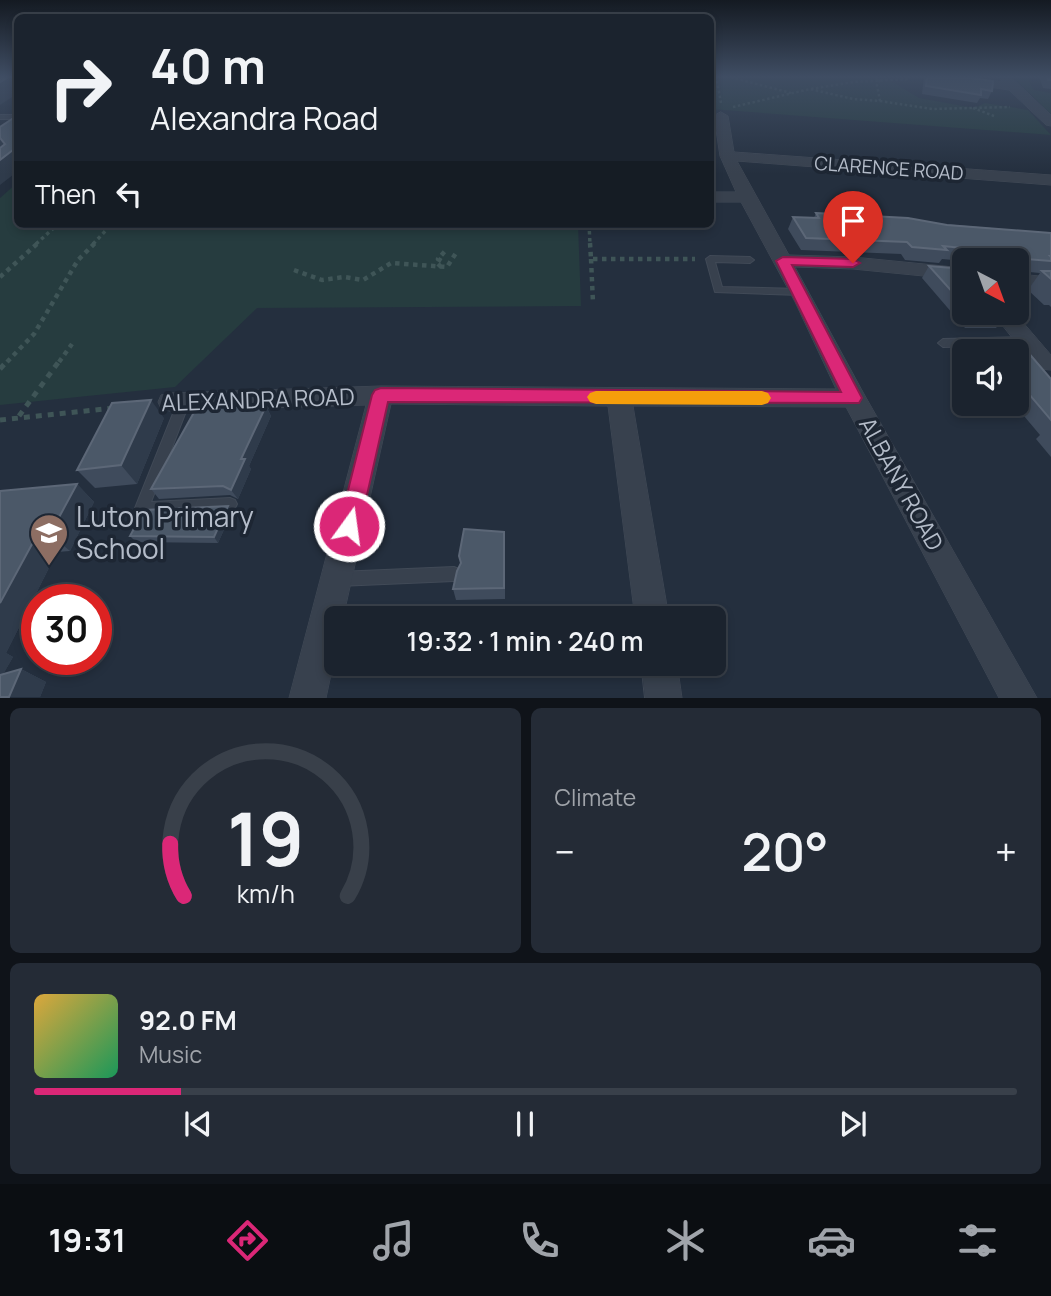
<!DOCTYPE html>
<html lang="en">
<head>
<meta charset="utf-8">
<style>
	:root { --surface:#1b232e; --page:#242b36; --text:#f1f3f6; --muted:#a0a4aa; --line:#39404a; --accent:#db2777 }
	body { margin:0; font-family:Manrope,sans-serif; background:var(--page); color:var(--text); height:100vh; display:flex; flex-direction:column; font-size:26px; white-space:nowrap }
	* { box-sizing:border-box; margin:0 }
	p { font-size:23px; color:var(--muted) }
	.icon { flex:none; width:38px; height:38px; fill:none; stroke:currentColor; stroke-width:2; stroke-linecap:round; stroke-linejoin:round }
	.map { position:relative; height:698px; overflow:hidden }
	.drawer { display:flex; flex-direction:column; gap:10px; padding:10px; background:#0f1319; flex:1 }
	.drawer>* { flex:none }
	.top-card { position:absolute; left:14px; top:14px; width:700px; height:214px; border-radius:10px; box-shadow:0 4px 10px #0003,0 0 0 2px var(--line); background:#1b232e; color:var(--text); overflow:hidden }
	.needle { width:46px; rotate:139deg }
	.buttons { position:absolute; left:952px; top:248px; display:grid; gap:14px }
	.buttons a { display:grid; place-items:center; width:77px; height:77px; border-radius:10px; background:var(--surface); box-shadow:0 4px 10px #0003,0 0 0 2px var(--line); font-size:35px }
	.speed { position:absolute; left:21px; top:584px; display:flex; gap:14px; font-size:35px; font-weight:700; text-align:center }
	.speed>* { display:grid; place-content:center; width:91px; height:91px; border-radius:50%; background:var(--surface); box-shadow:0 4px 10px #0003,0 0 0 2px var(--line); line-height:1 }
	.speed .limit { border:10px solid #d22; background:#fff; color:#111 }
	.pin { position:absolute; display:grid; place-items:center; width:60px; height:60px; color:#fff; margin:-72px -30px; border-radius:50% 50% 50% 0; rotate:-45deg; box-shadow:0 0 7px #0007 }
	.pin .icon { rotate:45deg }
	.me { position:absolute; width:77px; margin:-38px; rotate:14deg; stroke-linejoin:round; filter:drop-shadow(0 0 5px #0008) }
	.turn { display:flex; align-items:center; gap:24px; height:147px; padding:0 21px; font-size:32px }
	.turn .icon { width:91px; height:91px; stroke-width:2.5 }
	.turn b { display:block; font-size:49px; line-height:60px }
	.then { display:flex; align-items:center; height:66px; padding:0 21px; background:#0003; gap:14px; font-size:26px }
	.big { font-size:52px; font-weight:600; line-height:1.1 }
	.drawer .tile { flex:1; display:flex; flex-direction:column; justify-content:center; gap:10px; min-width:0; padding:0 24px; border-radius:10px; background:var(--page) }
	.drawer .dial { align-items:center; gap:0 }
	.dial svg { height:182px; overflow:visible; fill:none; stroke:var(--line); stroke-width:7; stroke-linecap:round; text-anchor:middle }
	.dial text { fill:var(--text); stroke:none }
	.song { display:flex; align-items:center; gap:21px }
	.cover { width:84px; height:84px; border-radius:10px; background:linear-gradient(135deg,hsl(40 70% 55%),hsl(150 70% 35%)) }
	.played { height:7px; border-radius:4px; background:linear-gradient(90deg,var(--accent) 15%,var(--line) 15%) }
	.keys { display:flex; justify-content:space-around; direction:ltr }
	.heat { display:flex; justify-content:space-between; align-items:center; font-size:38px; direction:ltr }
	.drawer .tiles { flex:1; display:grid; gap:10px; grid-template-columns:1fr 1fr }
	.tile:last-child { grid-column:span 2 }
	.trip { position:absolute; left:324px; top:606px; width:402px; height:70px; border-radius:10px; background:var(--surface); box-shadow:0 4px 10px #0003,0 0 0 2px var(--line); font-weight:600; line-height:70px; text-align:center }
	.dock { display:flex; height:112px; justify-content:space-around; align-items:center; background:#0b0e12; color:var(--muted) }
	.dock .icon { width:49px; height:49px }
	.dock .selected { color:var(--accent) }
	.dock b { font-size:32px; color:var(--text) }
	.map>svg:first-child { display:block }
</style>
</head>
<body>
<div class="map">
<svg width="1051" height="698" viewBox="0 0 1051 698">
	<rect width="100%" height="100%" fill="#242f3e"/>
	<!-- green -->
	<path fill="#263c3f" d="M711,76H883L919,98L974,108L985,103L1028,110L1051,135L711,109Z
		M1012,76H1029V82L1034,90L1051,93V114Z
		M17,183L18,224H578L581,306L257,308L175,387L0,405V198Z"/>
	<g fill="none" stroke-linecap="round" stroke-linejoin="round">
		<defs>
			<path id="lane" d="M0,115H18V119H0Z
				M710,256L750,257L754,260L750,263L715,262L722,287L800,289L805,292L800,295L715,292L706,259Z
				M1026,337L1031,341L1026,345L943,347L938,343L943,339Z
				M184,397L188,398L190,401L151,502L230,498L235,500L237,504L235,508L230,510L142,514L137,512L135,508L178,401L180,398Z
				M454,567L459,569L461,574L459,579L454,581L338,586L333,584L331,579L333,574L338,572Z"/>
			<path id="street" d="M931,76H961L1003,82L998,76H1010L1051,115V126L1046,125L1009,90L937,79Z
				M721,112L728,116L734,152L1051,175V185L737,161L789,255L853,257L964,268V280L853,269L795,267L864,394L1037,698H999L846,407L633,406L669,618H635L608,406L391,404L343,618H336V651L326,698H289L366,405L170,411L161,409L158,402L161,395L170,393L381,386L836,389L795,302L741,202H710V192H736L720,156L714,116Z
				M1017,274L1051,277V289L1017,286Z
				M993,313H1015L1051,355V370L1037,369Z
				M641,663H677L682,698H645Z"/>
		</defs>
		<!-- lane casing -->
		<use href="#lane" stroke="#414a57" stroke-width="2"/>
		<!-- street casing -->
		<use href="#street" stroke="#414a57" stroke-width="1"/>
		<!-- path-far3 -->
		<path stroke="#3f5557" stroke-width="2.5" stroke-dasharray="2.5 2.5" stroke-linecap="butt" d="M716,76L721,103
			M726,76L791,93
			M811,89L853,82L909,79L910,76
			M880,101L932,109L1010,107
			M733,107L810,89L853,99L880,101L877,85L880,80L873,76
			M973,108L994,116"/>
		<!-- path-far2 -->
		<path stroke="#3f5557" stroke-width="3.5" stroke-dasharray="3.5 3.5" stroke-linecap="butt" d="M589,224L590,244
			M36,244L58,224
			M93,244L112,224"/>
		<!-- path-far1 -->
		<path stroke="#3f5557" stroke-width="4.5" stroke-dasharray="4.5 4.5" stroke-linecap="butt" d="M590,243L591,259H695
			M591,259L593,303
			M438,267L443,262L438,259L447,249
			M294,270L322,280L344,277L363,280L391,263L447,267L456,253
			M0,277L38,243
			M7,362L34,334L78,260L95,243
			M59,362L72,344"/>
		<!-- path -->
		<path stroke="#3f5557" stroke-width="5" stroke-dasharray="6 6" stroke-linecap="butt" d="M0,369L8,360
			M19,416L60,360
			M0,420L114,408"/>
		<!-- lane -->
		<use href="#lane" fill="#38414e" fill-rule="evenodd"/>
		<!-- street -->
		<use href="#street" fill="#38414e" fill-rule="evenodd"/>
	</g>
	<!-- wall -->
	<path fill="#3f4b5c" d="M924,76H956L992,91L988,99L980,98L977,103L922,94Z
		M1039,76H1051V89L1043,88Z
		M816,213L1051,233V270H1049L1048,271H1051V307L1049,305H1044L1028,290L1040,273L1018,271L1017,274V261H964L942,259L939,263L905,260L901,254L801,250L788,229L793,217L814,218Z
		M929,266L964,269V313H1005L1006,315L996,328H965L922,278Z
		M1017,352L1051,379V457L1036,439L1040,435L1014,404H1017Z
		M266,406L271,416L249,466L251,469L238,499L230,495L159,499L151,489Z
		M164,418L137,484L95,488L77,470Z
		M77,484L94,502L70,551L57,552L6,653L13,657L3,674L21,669L46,682L40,697H0V491Z
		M232,512L218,543L136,542L130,536Z
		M505,544V599L456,600L453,589L461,565L459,556Z"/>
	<!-- shaded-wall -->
	<path fill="#2f3b4b" d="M10,76H18V93L0,105V82Z
		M0,138L10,152L18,146V171L0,185Z
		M151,400L164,418L137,484L121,465Z
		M266,406L271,416L249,466L251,469L238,499L231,490L241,459Z
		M77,484L94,502L70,551L50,534Z
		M228,506L232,512L218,543L214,537Z
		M37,535L57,552L6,653L13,657L0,680V603Z
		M21,669L46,682L40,697H9Z"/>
	<!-- building -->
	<path fill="#4b5868" stroke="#5c6777" stroke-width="2" d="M0,76H10L0,82Z
		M927,76H956L993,81L992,91L981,89V95L926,86Z
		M1046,76H1051V80H1048Z
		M18,115V146L0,160V148L5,144L0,138V127Z
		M816,213L908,218L947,225L1051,233V256H1050L1051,257V261L1026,259L1024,264L1011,253L943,246L947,250L912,247L907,242L806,238L793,217L819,218Z
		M929,266L964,269V305Z
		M1042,271H1051V279Z
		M972,313H1005L1006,315H974Z
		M992,351H1027L1051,379V420L1017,380V352Z
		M151,400L121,465L77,470L112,403Z
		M266,406L241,459H245L231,490L223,486L151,489L197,407Z
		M77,484L50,534L37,535L0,603V491Z
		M228,506L214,537L130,536L144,510Z
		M464,529L504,532V588L453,589L457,571L461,563L459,556Z
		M21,669L9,697H0V675Z"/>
	<!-- sky -->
	<linearGradient id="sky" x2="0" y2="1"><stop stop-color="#141a22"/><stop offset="0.44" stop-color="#3f4d63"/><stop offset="1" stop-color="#3f4d63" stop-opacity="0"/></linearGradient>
	<rect width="1051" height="174" fill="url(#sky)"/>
	<!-- route -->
	<path fill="#db2777" stroke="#8e194d" stroke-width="2" d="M783,257L853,259L860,263L853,267L792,265L862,398L859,403L388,402L360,526L357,533L349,536L342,533L339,526L372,395L375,390L381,388L841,392L776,261Z"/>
	<!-- slow -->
	<path fill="#f59e0b" d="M596,391H762L768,393L771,398L768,403L762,405L596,404L590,402L587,397L590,393Z"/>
	<!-- icons -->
	<defs>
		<symbol id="school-pin" viewBox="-11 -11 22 30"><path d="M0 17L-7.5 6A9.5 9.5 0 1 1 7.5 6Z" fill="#8d6e63" stroke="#1d2633"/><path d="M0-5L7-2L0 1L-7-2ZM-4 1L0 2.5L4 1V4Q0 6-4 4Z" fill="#fff"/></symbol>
	</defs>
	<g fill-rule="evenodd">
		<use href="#school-pin" x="27" y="511" width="44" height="60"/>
	</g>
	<g text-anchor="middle" stroke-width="7" stroke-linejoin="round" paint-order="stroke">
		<!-- far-street labels -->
		<g font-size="19" fill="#b4bcc9" stroke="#1d2633">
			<text transform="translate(889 168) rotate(4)" y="7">CLARENCE ROAD</text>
		</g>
		<!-- street labels -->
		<g font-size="23" fill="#b4bcc9" stroke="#1d2633">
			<text transform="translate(258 400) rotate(-2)" y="8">ALEXANDRA ROAD</text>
			<text transform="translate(901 484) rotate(61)" y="8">ALBANY ROAD</text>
		</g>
		<!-- near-poi labels -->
		<g font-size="28" fill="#b4bcc9" stroke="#1d2633" text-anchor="start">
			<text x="76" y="527">Luton Primary<tspan x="76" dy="32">School</tspan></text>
		</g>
	</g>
</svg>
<div class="buttons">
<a><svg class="needle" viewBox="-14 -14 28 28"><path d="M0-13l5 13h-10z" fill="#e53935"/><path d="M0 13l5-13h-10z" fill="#a0a4aa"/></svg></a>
<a><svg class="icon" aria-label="sound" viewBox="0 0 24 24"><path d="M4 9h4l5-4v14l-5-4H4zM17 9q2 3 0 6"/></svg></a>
</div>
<div class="speed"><div class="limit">30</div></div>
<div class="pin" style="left:853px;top:263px;background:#d93025"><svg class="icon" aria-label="arrive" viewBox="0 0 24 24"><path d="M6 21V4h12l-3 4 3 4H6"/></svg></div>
<svg class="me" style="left:349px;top:526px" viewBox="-20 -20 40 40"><circle r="17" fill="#db2777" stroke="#fff" stroke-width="3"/><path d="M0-11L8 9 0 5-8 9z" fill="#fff"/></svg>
<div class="trip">19:32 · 1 min · 240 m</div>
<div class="top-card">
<div class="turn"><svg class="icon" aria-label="right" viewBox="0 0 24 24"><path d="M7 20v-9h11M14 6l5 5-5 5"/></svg><div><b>40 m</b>Alexandra Road</div></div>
<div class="then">Then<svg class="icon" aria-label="left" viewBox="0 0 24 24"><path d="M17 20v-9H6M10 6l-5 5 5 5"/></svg></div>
</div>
</div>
<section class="drawer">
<div class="tiles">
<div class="tile dial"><svg viewBox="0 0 100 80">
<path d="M14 69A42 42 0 1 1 86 69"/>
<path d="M14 69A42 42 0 0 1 8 46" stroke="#db2777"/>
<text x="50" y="56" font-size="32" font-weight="700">19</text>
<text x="50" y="72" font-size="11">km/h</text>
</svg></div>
<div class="tile"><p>Climate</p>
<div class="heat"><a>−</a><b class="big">20°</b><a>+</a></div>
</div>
<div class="tile">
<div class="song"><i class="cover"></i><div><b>92.0 FM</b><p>Music</p></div></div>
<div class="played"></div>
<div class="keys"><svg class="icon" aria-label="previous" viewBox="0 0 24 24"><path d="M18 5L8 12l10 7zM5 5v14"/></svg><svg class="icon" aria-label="pause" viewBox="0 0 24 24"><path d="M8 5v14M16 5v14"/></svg><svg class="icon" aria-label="next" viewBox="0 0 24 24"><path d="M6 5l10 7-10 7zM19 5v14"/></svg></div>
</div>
</div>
</section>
<nav class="dock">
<b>19:31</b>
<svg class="icon selected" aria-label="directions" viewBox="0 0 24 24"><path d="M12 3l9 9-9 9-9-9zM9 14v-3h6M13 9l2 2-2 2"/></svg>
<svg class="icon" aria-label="music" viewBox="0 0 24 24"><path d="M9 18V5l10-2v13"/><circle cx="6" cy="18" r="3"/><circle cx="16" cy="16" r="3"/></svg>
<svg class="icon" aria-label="phone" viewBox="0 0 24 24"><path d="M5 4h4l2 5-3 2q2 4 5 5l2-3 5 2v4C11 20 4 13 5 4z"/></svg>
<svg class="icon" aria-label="climate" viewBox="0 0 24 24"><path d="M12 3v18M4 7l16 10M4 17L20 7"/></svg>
<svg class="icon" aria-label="car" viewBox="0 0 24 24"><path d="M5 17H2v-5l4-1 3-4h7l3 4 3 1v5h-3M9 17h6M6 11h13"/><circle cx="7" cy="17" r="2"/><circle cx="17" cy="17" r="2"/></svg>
<svg class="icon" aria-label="filters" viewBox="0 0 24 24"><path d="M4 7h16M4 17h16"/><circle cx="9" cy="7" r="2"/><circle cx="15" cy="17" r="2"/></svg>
</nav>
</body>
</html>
